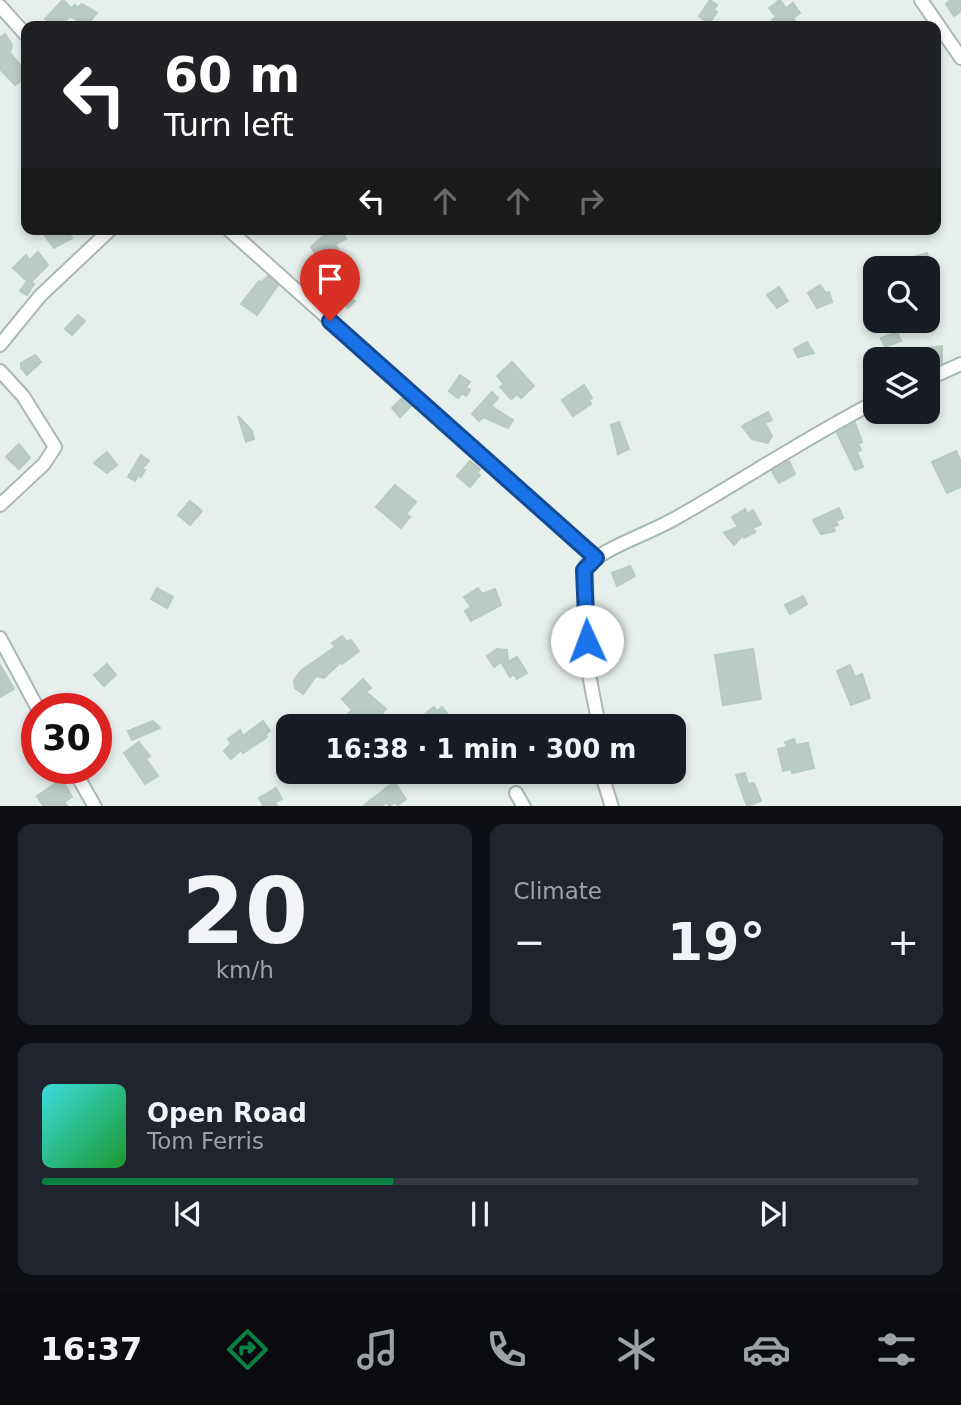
<!DOCTYPE html>
<html lang="en">
<head>
<meta charset="utf-8">
<style>
	:root { --surface:#171b24; --page:#20242c; --text:#f1f3f6; --muted:#9ea1a6; --line:#363941; --accent:#0b8043 }
	body { margin:0; font-family:"DejaVu Sans",sans-serif; background:var(--page); color:var(--text); height:100vh; display:flex; flex-direction:column; font-size:26px; white-space:nowrap }
	* { box-sizing:border-box; margin:0 }
	p { font-size:23px; color:var(--muted) }
	.icon { flex:none; width:38px; height:38px; fill:none; stroke:currentColor; stroke-width:2; stroke-linecap:round; stroke-linejoin:round }
	.map { position:relative; height:806px; overflow:hidden }
	.details { display:flex; flex-direction:column; gap:18px; padding:18px; background:#0d0f14; flex:1 }
	.details>* { flex:none }
	.hud { position:absolute; left:21px; top:21px; width:920px; height:214px; border-radius:14px; box-shadow:0 4px 10px #0003; background:#202124; color:#fff; overflow:hidden }
	.tools { position:absolute; left:863px; top:256px; display:grid; gap:14px }
	.tools a { display:grid; place-items:center; width:77px; height:77px; border-radius:14px; background:var(--surface); box-shadow:0 4px 10px #0003; font-size:35px }
	.speed { position:absolute; left:21px; top:693px; display:flex; gap:14px; font-size:35px; font-weight:700; text-align:center }
	.speed>* { display:grid; place-content:center; width:91px; height:91px; border-radius:50%; background:var(--surface); box-shadow:0 4px 10px #0003; line-height:1 }
	.speed .limit { border:10px solid #d22; background:#fff; color:#111 }
	.pin { position:absolute; display:grid; place-items:center; width:60px; height:60px; color:#fff; margin:-72px -30px; border-radius:50% 50% 50% 0; rotate:-45deg; box-shadow:0 0 7px #0007 }
	.pin .icon { rotate:45deg }
	.me { position:absolute; width:77px; margin:-38px; rotate:358deg; stroke-linejoin:round; filter:drop-shadow(0 0 5px #0008) }
	.turn { display:flex; align-items:center; gap:24px; height:147px; padding:0 28px; font-size:32px }
	.turn .icon { width:91px; height:91px; stroke-width:2.5 }
	.turn b { display:block; font-size:49px; line-height:60px }
	.lanes { display:flex; align-items:center; height:66px; padding:0 28px; background:#0003; justify-content:center; gap:35px; direction:ltr }
	.lanes .off { opacity:.35 }
	.big { font-size:52px; font-weight:700; line-height:1.1 }
	.details .widget { flex:1; display:flex; flex-direction:column; justify-content:center; gap:10px; min-width:0; padding:0 24px; border-radius:14px; background:var(--page) }
	.details .dial { align-items:center; gap:0 }
	.dial b { font-size:91px; line-height:1 }
	.song { display:flex; align-items:center; gap:21px }
	.cover { width:84px; height:84px; border-radius:10px; background:linear-gradient(135deg,hsl(180 70% 55%),hsl(130 70% 35%)) }
	.played { height:7px; border-radius:4px; background:linear-gradient(90deg,var(--accent) 40%,var(--line) 40%) }
	.keys { display:flex; justify-content:space-around; direction:ltr }
	.heat { display:flex; justify-content:space-between; align-items:center; font-size:38px; direction:ltr }
	.details .tiles { flex:1; display:grid; gap:18px; grid-template-columns:1fr 1fr }
	.widget:last-child { grid-column:span 2 }
	.trip { position:absolute; left:276px; top:714px; width:410px; height:70px; border-radius:14px; background:var(--surface); box-shadow:0 4px 10px #0003; font-weight:700; line-height:70px; text-align:center }
	.tab-bar { display:flex; height:112px; justify-content:space-around; align-items:center; background:#090b0e; color:var(--muted) }
	.tab-bar .icon { width:49px; height:49px }
	.tab-bar .selected { color:var(--accent) }
	.tab-bar b { font-size:32px; color:var(--text) }
	.map>svg:first-child { display:block }
</style>
</head>
<body>
<div class="map">
<svg width="961" height="807" viewBox="0 0 961 807">
	<rect width="100%" height="100%" fill="#e6efeb"/>
	<!-- building -->
	<path fill="#bbcac4" stroke="#b8c9c2" stroke-width="2" d="M63,0L71,8L75,5L77,8L82,4L97,13L86,26L70,16L60,26H54L45,19Z
		M710,0L717,5L714,10L717,12L709,24L699,16Z
		M780,0L786,8L793,3L800,13L793,18L799,26H777L772,20L776,17L769,8Z
		M951,0H961V11L954,16L946,4Z
		M5,34L12,45L10,53L21,66L26,62V77L15,85L0,69V38Z
		M47,229H65L72,238L54,248L43,233Z
		M331,229H341L346,239L335,244L339,250L333,255L354,267L348,276L326,266L324,268L311,247Z
		M38,252L48,265L31,282L34,284L27,295L20,291L27,281L13,268L26,255L30,260Z
		M927,253L931,268H914L912,261L917,260L916,256Z
		M268,276L278,285L257,315L241,304L259,281L261,283Z
		M820,285L826,293L829,292L832,302L817,308L808,293Z
		M779,287L788,301L777,308L767,295Z
		M343,291L355,301L348,308L336,300Z
		M78,315L85,321L72,335L65,329Z
		M897,332L901,341L885,347L881,338Z
		M807,342L814,353L798,357L794,349Z
		M942,346V363L929,365L925,348Z
		M35,355L41,362L27,375L21,368V363Z
		M512,362L534,386L521,398L517,394L511,399L500,387L504,384L497,376Z
		M460,375L470,382L466,387L470,390L466,396L462,393L458,398L449,391Z
		M584,385L592,398L589,400L591,404L573,416L562,400Z
		M492,392L498,398L491,406L513,420L508,428L483,417L479,421L472,414Z
		M403,397L412,405L400,417L392,408Z
		M768,412L772,420L765,423L772,436L768,443L752,439L742,426Z
		M238,416L252,431L254,439L246,442Z
		M619,422L629,449L618,454L611,425Z
		M855,423L862,442L858,444L861,450L857,452L863,467L855,470L837,433Z
		M19,444L30,458L19,469L6,457Z
		M956,451L961,462V487L947,493L932,462Z
		M107,452L117,465L107,473L94,463Z
		M141,455L149,461L142,469L145,470L141,477L138,475L135,481L128,477Z
		M470,461L480,469L477,473L480,475L470,487L457,476Z
		M789,461L795,474L779,483L772,471Z
		M395,485L416,502L406,514L410,517L401,528L376,507Z
		M190,501L202,511L190,525L178,515Z
		M839,508L843,518L836,521L838,525L833,527L835,531L821,534L813,520Z
		M745,509L747,514L753,510L761,524L753,528L755,532L744,538L743,535L734,545L724,533L738,527L732,517Z
		M630,566L635,576L617,586L612,573Z
		M157,588L173,597L167,608L151,599Z
		M478,588L482,594L495,589L501,605L471,621L465,611L471,607L464,597Z
		M803,596L807,604L790,614L785,605Z
		M342,636L347,642L351,640L359,651L342,664L341,662L324,678L316,676L303,694L295,688L294,680L302,670L335,647L332,643Z
		M497,649L507,650L508,662L517,657L527,673L517,679L514,674L510,677L501,662L494,667L487,656Z
		M753,649L761,699L723,705L715,655Z
		M107,664L116,675L104,686L94,675Z
		M0,665L14,689L0,697Z
		M850,665L855,677L862,674L870,698L851,705L837,671Z
		M363,679L371,688L366,692L386,709L377,720L383,726H354L348,720L351,718L347,715L352,710L342,699Z
		M434,707L437,711L442,707L450,717L438,726H435L425,714Z
		M153,721L160,728L132,740L128,731Z
		M263,721L270,731L265,735L267,737L243,753L241,750L231,759L224,751L231,744L228,739L240,730L243,736Z
		M794,739L796,745L808,743L814,768L792,773L791,769L783,771L778,749L787,747L785,742Z
		M139,742L150,756L146,759L158,776L145,784L124,753Z
		M745,773L748,784L754,783L761,801L747,806L736,775Z
		M62,779L72,797L64,802L68,807H44L37,796Z
		M394,782L406,799L398,805L395,802L389,806L387,802L380,807H362Z
		M276,788L282,799L275,802L278,807H264L259,798Z"/>
	<g fill="none" stroke-linecap="round" stroke-linejoin="round">
		<defs>
			<path id="minor" d="M921,0L961,58
				M0,6L26,35
				M228,229L596,558
				M0,345L40,296L111,229
				M0,371L23,396L55,447L44,464L0,505
				M928,379L961,364
				M0,638L38,709
				M599,726L587,664L586,565C613,544 646,535 676,518C743,480 807,437 875,402
				M73,768L95,807
				M601,772L612,807
				M516,793L524,807"/>
		</defs>
		<!-- minor casing -->
		<use href="#minor" stroke="#a8b8b2" stroke-width="16"/>
		<!-- minor -->
		<use href="#minor" stroke="#fff" stroke-width="12"/>
	</g>
	<g fill="none" stroke-linecap="round" stroke-linejoin="round">
		<defs>
			<path id="route" d="M330,321L596,558L584,570L587,641"/>
		</defs>
		<!-- route casing -->
		<use href="#route" stroke="#114b97" stroke-width="18"/>
		<!-- route -->
		<use href="#route" stroke="#1a73e8" stroke-width="12"/>
	</g>
</svg>
<div class="tools">
<a><svg class="icon" aria-label="search" viewBox="0 0 24 24"><circle cx="10" cy="10" r="6"/><path d="M15 15l6 6"/></svg></a>
<a><svg class="icon" aria-label="layers" viewBox="0 0 24 24"><path d="M12 4l9 5-9 5-9-5zM3 14l9 5 9-5"/></svg></a>
</div>
<div class="speed"><div class="limit">30</div></div>
<div class="pin" style="left:330px;top:321px;background:#d93025"><svg class="icon" aria-label="arrive" viewBox="0 0 24 24"><path d="M6 21V4h12l-3 4 3 4H6"/></svg></div>
<svg class="me" style="left:587px;top:641px" viewBox="-20 -20 40 40"><circle r="19" fill="#fff"/><path d="M0-13L10 11 0 6-10 11z" fill="#1a73e8"/></svg>
<div class="trip">16:38 · 1 min · 300 m</div>
<div class="hud">
<div class="turn"><svg class="icon" aria-label="left" viewBox="0 0 24 24"><path d="M17 20v-9H6M10 6l-5 5 5 5"/></svg><div><b>60 m</b>Turn left</div></div>
<div class="lanes"><svg class="icon" aria-label="left" viewBox="0 0 24 24"><path d="M17 20v-9H6M10 6l-5 5 5 5"/></svg><svg class="icon off" aria-label="ahead" viewBox="0 0 24 24"><path d="M12 20V5M6 11l6-6 6 6"/></svg><svg class="icon off" aria-label="ahead" viewBox="0 0 24 24"><path d="M12 20V5M6 11l6-6 6 6"/></svg><svg class="icon off" aria-label="right" viewBox="0 0 24 24"><path d="M7 20v-9h11M14 6l5 5-5 5"/></svg></div>
</div>
</div>
<section class="details">
<div class="tiles">
<div class="widget dial"><b>20</b><p>km/h</p></div>
<div class="widget"><p>Climate</p>
<div class="heat"><a>−</a><b class="big">19°</b><a>+</a></div>
</div>
<div class="widget">
<div class="song"><i class="cover"></i><div><b>Open Road</b><p>Tom Ferris</p></div></div>
<div class="played"></div>
<div class="keys"><svg class="icon" aria-label="previous" viewBox="0 0 24 24"><path d="M18 5L8 12l10 7zM5 5v14"/></svg><svg class="icon" aria-label="pause" viewBox="0 0 24 24"><path d="M8 5v14M16 5v14"/></svg><svg class="icon" aria-label="next" viewBox="0 0 24 24"><path d="M6 5l10 7-10 7zM19 5v14"/></svg></div>
</div>
</div>
</section>
<nav class="tab-bar">
<b>16:37</b>
<svg class="icon selected" aria-label="directions" viewBox="0 0 24 24"><path d="M12 3l9 9-9 9-9-9zM9 14v-3h6M13 9l2 2-2 2"/></svg>
<svg class="icon" aria-label="music" viewBox="0 0 24 24"><path d="M9 18V5l10-2v13"/><circle cx="6" cy="18" r="3"/><circle cx="16" cy="16" r="3"/></svg>
<svg class="icon" aria-label="phone" viewBox="0 0 24 24"><path d="M5 4h4l2 5-3 2q2 4 5 5l2-3 5 2v4C11 20 4 13 5 4z"/></svg>
<svg class="icon" aria-label="climate" viewBox="0 0 24 24"><path d="M12 3v18M4 7l16 10M4 17L20 7"/></svg>
<svg class="icon" aria-label="car" viewBox="0 0 24 24"><path d="M5 17H2v-5l4-1 3-4h7l3 4 3 1v5h-3M9 17h6M6 11h13"/><circle cx="7" cy="17" r="2"/><circle cx="17" cy="17" r="2"/></svg>
<svg class="icon" aria-label="filters" viewBox="0 0 24 24"><path d="M4 7h16M4 17h16"/><circle cx="9" cy="7" r="2"/><circle cx="15" cy="17" r="2"/></svg>
</nav>
</body>
</html>
